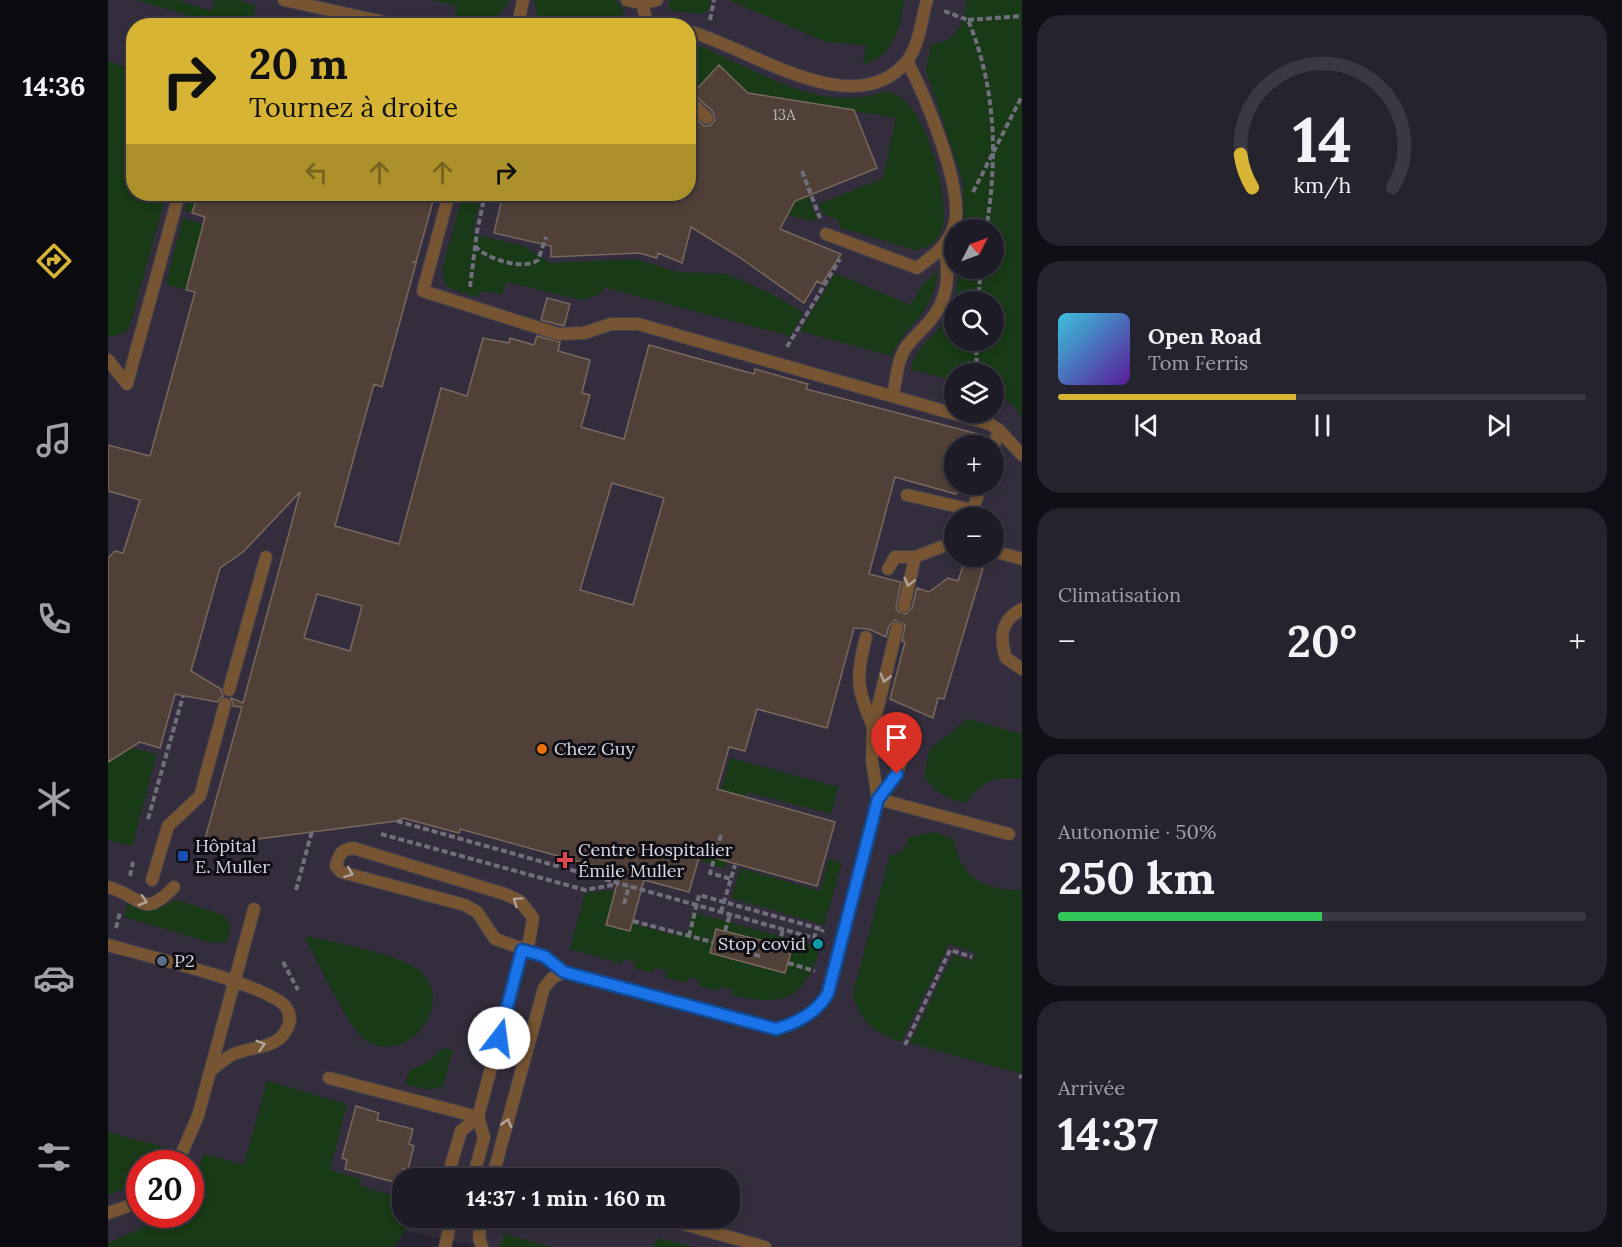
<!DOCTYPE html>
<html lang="fr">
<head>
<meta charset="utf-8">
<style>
	:root { --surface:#1c1b26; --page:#25242e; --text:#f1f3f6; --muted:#a0a1a7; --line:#3a3943; --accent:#d7b434 }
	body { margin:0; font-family:Lora,serif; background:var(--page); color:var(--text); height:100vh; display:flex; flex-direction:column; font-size:22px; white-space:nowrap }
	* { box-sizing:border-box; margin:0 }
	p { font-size:20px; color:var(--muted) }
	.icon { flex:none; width:33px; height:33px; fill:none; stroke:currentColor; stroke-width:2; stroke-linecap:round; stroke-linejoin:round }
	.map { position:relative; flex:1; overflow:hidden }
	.panel { display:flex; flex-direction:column; gap:15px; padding:15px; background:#0f0f15; width:600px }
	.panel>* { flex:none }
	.top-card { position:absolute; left:18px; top:18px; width:570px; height:183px; border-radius:24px; box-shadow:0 3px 9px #0003,0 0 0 2px var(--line); background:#d7b434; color:#111; overflow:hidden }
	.needle { width:39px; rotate:48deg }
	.tools { position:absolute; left:836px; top:219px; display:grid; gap:12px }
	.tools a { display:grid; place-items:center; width:60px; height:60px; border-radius:50%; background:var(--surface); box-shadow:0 3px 9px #0003,0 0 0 2px var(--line); font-size:30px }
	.speed { position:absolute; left:18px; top:1150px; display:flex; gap:12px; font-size:30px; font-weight:700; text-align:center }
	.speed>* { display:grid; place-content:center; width:78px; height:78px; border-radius:50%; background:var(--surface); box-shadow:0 3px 9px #0003,0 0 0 2px var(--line); line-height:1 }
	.speed .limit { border:9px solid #d22; background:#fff; color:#111 }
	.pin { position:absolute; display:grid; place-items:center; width:51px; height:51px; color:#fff; margin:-62px -26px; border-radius:50% 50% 50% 0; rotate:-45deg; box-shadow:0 0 6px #0007 }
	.pin .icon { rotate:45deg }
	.me { position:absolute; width:66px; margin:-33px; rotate:15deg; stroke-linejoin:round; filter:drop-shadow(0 0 4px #0008) }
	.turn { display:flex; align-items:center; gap:21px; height:126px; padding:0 24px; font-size:27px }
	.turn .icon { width:78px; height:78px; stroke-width:2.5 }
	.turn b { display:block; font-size:42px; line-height:51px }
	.lanes { display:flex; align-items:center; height:57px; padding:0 24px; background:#0003; justify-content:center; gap:30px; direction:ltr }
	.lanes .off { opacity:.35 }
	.big { font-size:45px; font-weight:700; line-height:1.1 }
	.panel .card { flex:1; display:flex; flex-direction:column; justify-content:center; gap:9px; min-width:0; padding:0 21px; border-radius:24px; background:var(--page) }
	.panel .dial { align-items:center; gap:0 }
	.dial svg { height:156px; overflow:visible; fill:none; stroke:var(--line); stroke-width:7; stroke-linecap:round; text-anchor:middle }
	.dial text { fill:var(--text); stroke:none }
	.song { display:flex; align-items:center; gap:18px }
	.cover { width:72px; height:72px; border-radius:9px; background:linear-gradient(135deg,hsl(190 70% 55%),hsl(270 70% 35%)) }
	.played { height:6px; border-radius:3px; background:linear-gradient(90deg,var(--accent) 45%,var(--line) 45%) }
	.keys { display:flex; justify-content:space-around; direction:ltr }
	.heat { display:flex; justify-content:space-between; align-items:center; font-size:33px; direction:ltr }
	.charge { height:9px; border-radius:4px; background:linear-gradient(90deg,#34c759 50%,var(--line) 0) }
	.trip { position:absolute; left:284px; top:1168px; width:348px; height:60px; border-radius:24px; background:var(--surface); box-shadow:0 3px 9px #0003,0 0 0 2px var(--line); font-weight:700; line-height:60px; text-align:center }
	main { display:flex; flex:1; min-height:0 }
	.menu { display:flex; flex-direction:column; width:108px; justify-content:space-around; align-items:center; background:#0b0b0f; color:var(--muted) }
	.menu .icon { width:42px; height:42px }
	.menu .current { color:var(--accent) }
	.menu b { font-size:27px; color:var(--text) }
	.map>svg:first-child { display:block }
</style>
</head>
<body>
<main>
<nav class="menu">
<b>14:36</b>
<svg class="icon current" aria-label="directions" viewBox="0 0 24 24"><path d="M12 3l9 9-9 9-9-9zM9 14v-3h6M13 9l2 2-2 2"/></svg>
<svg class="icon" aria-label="music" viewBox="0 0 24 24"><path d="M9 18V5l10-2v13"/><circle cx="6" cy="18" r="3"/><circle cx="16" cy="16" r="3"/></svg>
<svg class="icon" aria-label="phone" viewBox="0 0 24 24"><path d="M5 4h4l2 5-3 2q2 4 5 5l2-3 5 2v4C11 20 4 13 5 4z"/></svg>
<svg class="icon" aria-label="climate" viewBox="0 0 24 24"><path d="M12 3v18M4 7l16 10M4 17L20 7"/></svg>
<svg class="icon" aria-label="car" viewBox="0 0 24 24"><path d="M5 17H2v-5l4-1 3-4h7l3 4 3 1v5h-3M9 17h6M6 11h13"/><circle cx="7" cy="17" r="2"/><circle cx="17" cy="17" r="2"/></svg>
<svg class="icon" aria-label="filters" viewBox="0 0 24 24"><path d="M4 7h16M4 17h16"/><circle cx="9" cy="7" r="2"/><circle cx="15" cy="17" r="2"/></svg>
</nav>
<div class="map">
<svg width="914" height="1247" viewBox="0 0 914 1247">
	<rect width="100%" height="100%" fill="#262432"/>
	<!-- medical -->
	<path fill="#342d3d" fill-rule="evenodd" d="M0,0H914V1247H376L297,1231L285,1247H0ZM26,26H580V194H26ZM846,230H885V268H846ZM846,302H885V340H846ZM846,374H885V412H846ZM846,446H885V484H846ZM846,518H885V556H846ZM32,1164H82V1215H32ZM294,1179H621V1218H294Z"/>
	<!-- green -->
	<path fill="#183a16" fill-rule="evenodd" d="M28,0H69L103,11L107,0H129L148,6L144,24L151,25H94L86,17Z
		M323,0H402C392,21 367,26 346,24L349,6Z
		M426,0H505L513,5L516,12L512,19L494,25H431Z
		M562,0H603L601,9L594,14L564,11L560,6Z
		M621,0H797C790,29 788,53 757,64H755L758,45L718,42Z
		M859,0H914V418L904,404L885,392V374H846V381L803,369C807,348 823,340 835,323C846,306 849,288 851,269L885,268V230L855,229V182L818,70L823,45C850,40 854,26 859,0ZM846,302H885V340H846Z
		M580,44L597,48C634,65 671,86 710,95C726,99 744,98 761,96C766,95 773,92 778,92C815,92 838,188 836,217C834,236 827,248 807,250L733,228L729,219L716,215L711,204L775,178L788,118L641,93L611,65L584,93L581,89Z
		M0,61L25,70L26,194H58L23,322L18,332L0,337Z
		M690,171L709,219L703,221L680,215L690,195Z
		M82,194H90L84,213L77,211Z
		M355,194H374L364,234L416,246L442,263L528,259L570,272L618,274L658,291L696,313L682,336L495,287L493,294L473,300L399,282L394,294L375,291L367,297L339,287L334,270Z
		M75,218L95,224L78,290L58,284Z
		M830,270C824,318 802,318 783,356L692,331L727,273L803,305L814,286Z
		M860,719L914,734V779C884,777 877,780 857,803C839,798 826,792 816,776L822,749Z
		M24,748L49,754L24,846L0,840V762Z
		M622,758L730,787L723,814L639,792L617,869L593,861Z
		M826,832L846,839C851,878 877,891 914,890V1074L802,1043L845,955L865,961L868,953L841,944L793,1042C764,1031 757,1024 744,997L782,855C795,854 796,849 800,838Z
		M721,859L734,863L716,925L623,898L632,868L712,891Z
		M502,890L513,893L511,902L529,907L525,923L565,935L580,931L584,912L712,947C697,1001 674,1007 624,995L625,990L612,986L610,991L591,986L592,981L581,977L578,983L557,977L558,971L547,968L545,973L526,968L527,962L515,959L514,964L462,949L477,893Z
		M69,900L115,915L122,925L119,942L105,943L16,917L20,901C44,919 46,909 69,900Z
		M199,936C227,943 287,953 309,969C353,1002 296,1071 255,1038C238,1023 210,961 197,938Z
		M335,1048L345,1050L335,1086L321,1090L297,1084L301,1071L320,1062Z
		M159,1081L239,1104L222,1170L253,1179L251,1185L294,1199V1218H299L297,1231L285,1247H0V1243L62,1215H82L83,1192L96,1154L136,1165Z
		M0,1132L59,1148L48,1164H32L31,1180L17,1189L0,1195Z
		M396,1234L445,1247H391Z
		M551,1238L586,1247H544Z"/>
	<!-- building -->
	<path fill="#504037" stroke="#79685e" stroke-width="1.5" fill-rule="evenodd" d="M611,65L640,93L746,110L769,168L687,201L672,229L733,254L714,284L709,281L696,303L631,257L583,227L574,263L550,253L549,258L531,253L443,257V246L386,233L395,194H580V111L596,126H602L607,120L605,112L585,93Z
		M90,194H327L308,262H304L308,263L274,387L266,384L227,526L291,544L333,388L359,396L375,338L401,343L402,338L426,345L429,336L452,342L450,351L482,360L474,393L482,395L473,427L516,439L541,345L646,374L647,369L700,384L698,389L874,435L869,446H846V484H852L848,494L787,477L761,574L793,582L788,608L791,612L798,614L804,608L809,588L821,592L840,578L850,581L856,563L875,568L836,699L830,698L825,718L782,699L797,642L794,641L797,625L787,620L781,626L778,637L761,629L746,628L719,728L649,709L637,751L621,747L609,789L727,822L709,886L592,854L581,892L536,880L522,931L498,925L512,873L352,829L351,833L295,818L289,821L95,846L134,707L125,706L123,698L135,703L192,492L135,552L112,568L83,671L113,689L115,696L109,702L67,694L52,748L32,742L0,762V558L7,551L15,553L32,500L0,491V445L42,456L87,292L78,290L97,217L84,213ZM504,483L556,498L525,605L472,590ZM209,594L254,606L242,651L196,638Z
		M439,298L462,304L456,326L433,320Z
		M608,929L684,948L677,973L602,953Z
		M248,1106L271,1113L269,1120L305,1129L301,1144L306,1146L300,1169L295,1168L290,1183L237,1169L239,1160L234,1158Z"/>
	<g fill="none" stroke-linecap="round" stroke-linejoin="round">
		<defs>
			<path id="service" d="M176,0L294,26
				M519,0L534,3L549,0
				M534,3L540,26
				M410,26L415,0
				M580,31C639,46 746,126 799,61C812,44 813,20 819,0
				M580,99L599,118
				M341,194L315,291L450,334L476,333L503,324H530L882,424L891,430L914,455
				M718,234L809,268C825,256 842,244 847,223C855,186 817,95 799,61
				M0,360L19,384
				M19,384L71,194
				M785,396C788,381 789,361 798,347C804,339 813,331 820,323C841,300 842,275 836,245
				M885,449L891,430
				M799,495L865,510
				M867,516L865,510L873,484
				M885,551L914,559
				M780,569L787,557H807
				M796,606L807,557L846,542
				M914,609C893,620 891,637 898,658L914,669
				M758,637C747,679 749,688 765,727C810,748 794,767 770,799L901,834
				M121,690L158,557
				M44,880L60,826L92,796L117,704
				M0,887C36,897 34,920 66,887
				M0,945C32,954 160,985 177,1006C185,1016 182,1026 175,1035C164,1049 139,1047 124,1055C116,1059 109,1066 102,1071
				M221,1078L370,1117
				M69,1164L90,1116L146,909
				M339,1179L353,1131L370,1117
				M365,1179L376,1137L370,1117L414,950L421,942L425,918L412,901L397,894L245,848C233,850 231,854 228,866L233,872L357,905L369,912L387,939L436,956L456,972L668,1029C689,1023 709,1013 720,993L770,799L764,761L765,727L789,628
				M384,1179L436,988L444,978L456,972
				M0,1213L32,1202
				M373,1218L371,1238L374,1247
				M554,1218L657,1247
				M337,1247L342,1225L347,1218"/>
		</defs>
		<!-- service casing -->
		<use href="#service" stroke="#43414e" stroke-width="14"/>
		<!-- path -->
		<path stroke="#716f7b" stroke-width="4" stroke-dasharray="6 3" stroke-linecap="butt" d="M836,11L860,20C888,86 890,159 878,230
			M602,20L606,0
			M860,20L914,16
			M694,171L712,218
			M865,192L914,96
			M367,246C378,259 416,271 430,260L438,237
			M362,287L369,232L377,194
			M870,302L873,268
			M868,340L869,374
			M679,347L732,259
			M40,819L75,696
			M289,821L706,938L709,928L715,929L714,932
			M273,834L477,890L510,884
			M613,835L602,873L623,879
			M22,876L25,862
			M188,890L204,831
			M516,904L521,886
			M613,912L627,865
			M525,921L604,942
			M8,928L12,912
			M617,931L622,914
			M581,936L591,895L709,928
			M671,945L675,929
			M629,949L655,957
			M175,962L190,990
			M680,963L707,971
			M797,1045L842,950L864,957
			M911,1076L914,1077"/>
		<!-- service -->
		<use href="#service" stroke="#785532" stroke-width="12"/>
	</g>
	<!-- one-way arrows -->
	<defs><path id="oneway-chevron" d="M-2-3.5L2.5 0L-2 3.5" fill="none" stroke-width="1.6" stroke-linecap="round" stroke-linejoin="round" transform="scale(1.5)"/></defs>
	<g stroke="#b2a49c">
		<use href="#oneway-chevron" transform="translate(801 582) rotate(104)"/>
		<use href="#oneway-chevron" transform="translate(777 678) rotate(104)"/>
		<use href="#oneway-chevron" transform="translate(241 873) rotate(21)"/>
		<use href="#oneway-chevron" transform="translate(35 901) rotate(18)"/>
		<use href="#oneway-chevron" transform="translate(409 901) rotate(-145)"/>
		<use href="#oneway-chevron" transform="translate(153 1045) rotate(-17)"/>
		<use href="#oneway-chevron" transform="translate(399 1123) rotate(-75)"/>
	</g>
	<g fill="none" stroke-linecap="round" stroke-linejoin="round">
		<defs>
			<path id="route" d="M391,1038L414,950L436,956L456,972L668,1029C689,1023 709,1013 720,993L770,799L789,774"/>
		</defs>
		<!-- route casing -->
		<use href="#route" stroke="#114b97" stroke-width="15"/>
		<!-- route -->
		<use href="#route" stroke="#1a73e8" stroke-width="10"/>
	</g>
	<!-- markers -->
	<circle fill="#e8710a" stroke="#0f0e15" stroke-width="2" cx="434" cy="749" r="6"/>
	<rect fill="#1a4fb4" stroke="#0f0e15" stroke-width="2" x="69" y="850" width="12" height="12" rx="3"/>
	<path fill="#e0444e" stroke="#0f0e15" stroke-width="2" d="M454 851h6v6h6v6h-6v6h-6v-6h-6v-6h6z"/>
	<circle fill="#0f9aa8" stroke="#0f0e15" stroke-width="2" cx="710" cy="944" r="6"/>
	<circle fill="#5c6f8a" stroke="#0f0e15" stroke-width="2" cx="54" cy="961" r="6"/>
	<g text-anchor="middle" stroke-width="6" stroke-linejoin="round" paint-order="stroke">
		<!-- number labels -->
		<g font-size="15" fill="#b7b2b7">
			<text x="676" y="120">13A</text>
		</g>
		<!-- poi labels -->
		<g font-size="18" fill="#d9d8e2" stroke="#0f0e15" text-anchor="start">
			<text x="446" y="755">Chez Guy</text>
			<text x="87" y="852">Hôpital<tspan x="87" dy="21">E. Muller</tspan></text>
			<text x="470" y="856">Centre Hospitalier<tspan x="470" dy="21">Émile Muller</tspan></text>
			<text x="698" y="950" text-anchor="end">Stop covid</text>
			<text x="66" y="967">P2</text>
		</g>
	</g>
</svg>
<div class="tools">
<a><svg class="needle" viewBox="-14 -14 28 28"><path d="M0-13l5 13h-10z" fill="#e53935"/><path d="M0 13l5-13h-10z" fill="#a0a1a7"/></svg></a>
<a><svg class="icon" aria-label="search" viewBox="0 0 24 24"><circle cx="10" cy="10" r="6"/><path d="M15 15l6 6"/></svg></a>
<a><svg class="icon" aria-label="layers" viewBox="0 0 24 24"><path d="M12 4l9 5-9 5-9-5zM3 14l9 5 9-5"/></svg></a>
<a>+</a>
<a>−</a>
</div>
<div class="speed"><div class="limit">20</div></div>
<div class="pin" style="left:789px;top:774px;background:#d93025"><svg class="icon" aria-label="arrive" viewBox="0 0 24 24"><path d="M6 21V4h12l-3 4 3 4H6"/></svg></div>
<svg class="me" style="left:391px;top:1038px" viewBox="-20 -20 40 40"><circle r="19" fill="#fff"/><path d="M0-13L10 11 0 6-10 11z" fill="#1a73e8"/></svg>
<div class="trip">14:37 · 1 min · 160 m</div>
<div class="top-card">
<div class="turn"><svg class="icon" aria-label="right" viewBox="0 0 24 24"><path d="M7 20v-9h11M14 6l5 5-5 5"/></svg><div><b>20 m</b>Tournez à droite</div></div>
<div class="lanes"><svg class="icon off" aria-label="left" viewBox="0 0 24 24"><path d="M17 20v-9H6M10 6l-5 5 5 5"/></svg><svg class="icon off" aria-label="ahead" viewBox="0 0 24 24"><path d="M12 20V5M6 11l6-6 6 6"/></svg><svg class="icon off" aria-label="ahead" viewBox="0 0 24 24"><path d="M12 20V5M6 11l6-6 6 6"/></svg><svg class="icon" aria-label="right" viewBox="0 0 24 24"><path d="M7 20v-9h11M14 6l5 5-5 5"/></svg></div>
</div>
</div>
<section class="panel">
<div class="card dial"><svg viewBox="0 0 100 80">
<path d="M14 69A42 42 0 1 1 86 69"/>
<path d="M14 69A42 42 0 0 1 8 52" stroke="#d7b434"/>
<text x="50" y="56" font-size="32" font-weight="700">14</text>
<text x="50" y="72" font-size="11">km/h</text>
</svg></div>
<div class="card">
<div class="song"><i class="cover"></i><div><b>Open Road</b><p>Tom Ferris</p></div></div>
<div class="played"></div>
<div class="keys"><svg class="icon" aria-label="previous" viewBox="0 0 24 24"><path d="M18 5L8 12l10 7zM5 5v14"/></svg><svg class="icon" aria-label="pause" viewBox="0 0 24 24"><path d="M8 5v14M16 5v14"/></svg><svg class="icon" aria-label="next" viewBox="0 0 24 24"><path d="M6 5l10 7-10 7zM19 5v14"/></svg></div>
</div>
<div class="card"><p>Climatisation</p>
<div class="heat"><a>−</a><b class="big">20°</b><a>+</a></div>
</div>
<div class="card"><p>Autonomie · 50%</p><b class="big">250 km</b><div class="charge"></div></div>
<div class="card"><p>Arrivée</p><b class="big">14:37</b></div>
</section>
</main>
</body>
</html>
